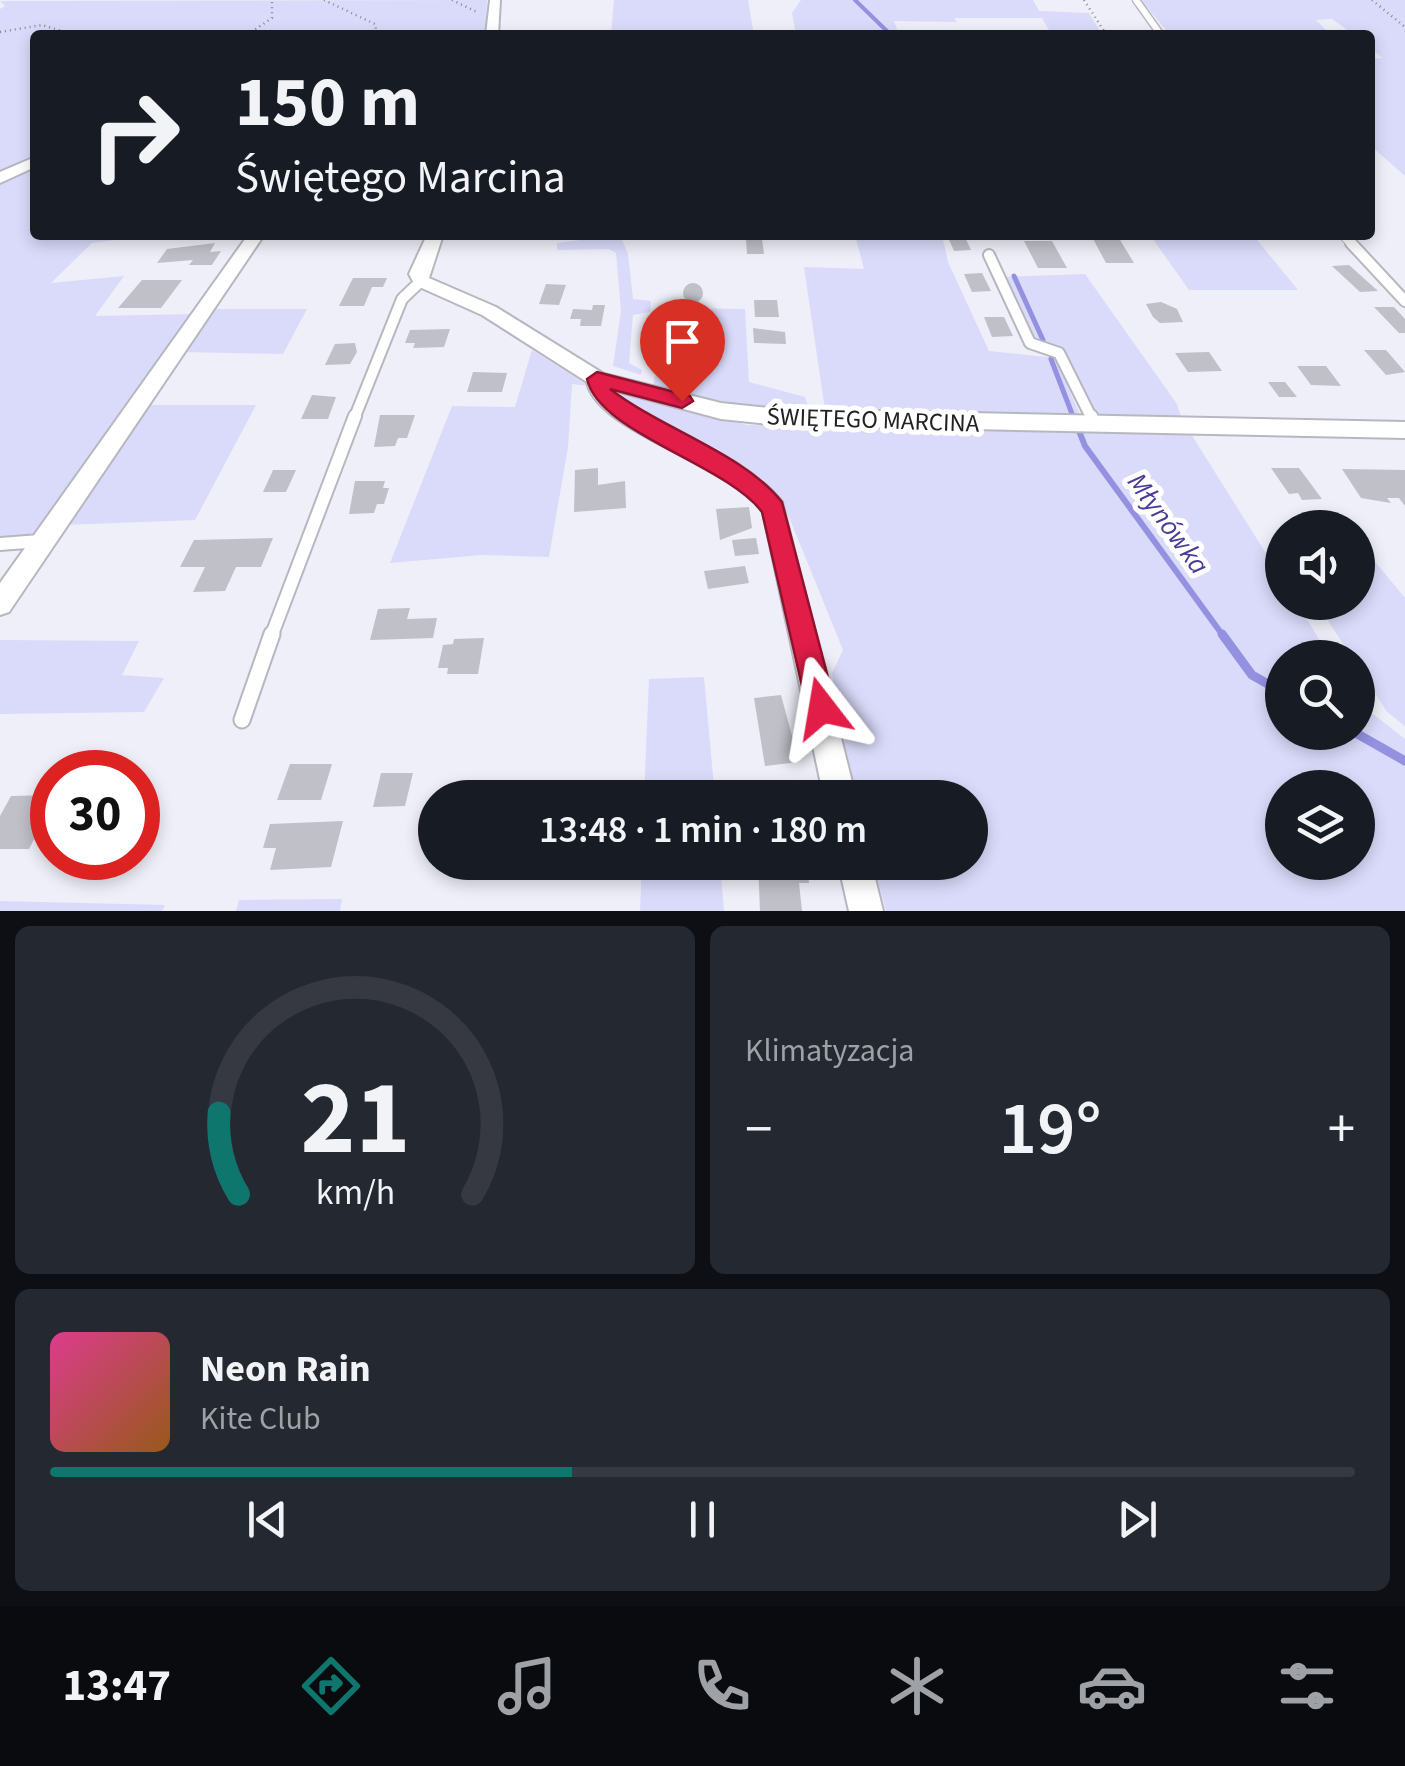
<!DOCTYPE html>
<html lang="pl">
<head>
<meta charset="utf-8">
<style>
	:root { --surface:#171b24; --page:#242831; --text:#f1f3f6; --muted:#9ea1a6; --line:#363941; --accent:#0f766e }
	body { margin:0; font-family:"Source Sans 3",sans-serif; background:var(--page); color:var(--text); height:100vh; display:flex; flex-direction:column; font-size:38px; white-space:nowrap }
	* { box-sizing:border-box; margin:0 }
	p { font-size:32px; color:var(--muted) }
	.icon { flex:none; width:55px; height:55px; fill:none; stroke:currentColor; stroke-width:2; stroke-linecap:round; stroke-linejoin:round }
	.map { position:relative; height:911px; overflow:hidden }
	.sheet { display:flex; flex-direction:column; gap:15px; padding:15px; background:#0d0f14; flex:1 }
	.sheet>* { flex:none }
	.hud { position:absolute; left:30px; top:30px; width:1345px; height:210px; border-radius:10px; box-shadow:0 5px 15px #0003; background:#171b24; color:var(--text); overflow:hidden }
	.buttons { position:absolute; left:1265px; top:510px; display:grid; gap:20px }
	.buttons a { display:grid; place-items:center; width:110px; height:110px; border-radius:50%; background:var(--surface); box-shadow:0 5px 15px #0003; font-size:50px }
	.speed { position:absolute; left:30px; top:750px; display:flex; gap:20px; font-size:50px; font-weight:700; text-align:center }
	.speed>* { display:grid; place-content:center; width:130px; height:130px; border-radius:50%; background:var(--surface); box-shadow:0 5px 15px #0003; line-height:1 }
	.speed .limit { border:15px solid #d22; background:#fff; color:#111 }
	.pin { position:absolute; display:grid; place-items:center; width:85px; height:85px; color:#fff; margin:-102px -42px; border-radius:50% 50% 50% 0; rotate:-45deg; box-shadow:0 0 10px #0007 }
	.pin .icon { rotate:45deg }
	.me { position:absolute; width:110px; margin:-55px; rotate:346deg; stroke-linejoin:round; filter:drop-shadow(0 0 8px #0008) }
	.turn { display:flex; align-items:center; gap:35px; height:210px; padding:0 40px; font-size:45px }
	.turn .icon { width:130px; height:130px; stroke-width:2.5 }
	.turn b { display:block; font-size:70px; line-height:85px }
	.big { font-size:75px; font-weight:600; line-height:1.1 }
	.sheet .widget { flex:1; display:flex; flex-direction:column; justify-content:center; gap:15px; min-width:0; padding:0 35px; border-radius:15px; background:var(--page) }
	.sheet .dial { align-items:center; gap:0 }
	.dial svg { height:260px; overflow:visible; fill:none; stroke:var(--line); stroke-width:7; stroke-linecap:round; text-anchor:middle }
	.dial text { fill:var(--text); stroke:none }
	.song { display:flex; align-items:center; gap:30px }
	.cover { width:120px; height:120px; border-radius:15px; background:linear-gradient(135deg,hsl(330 70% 55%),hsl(30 70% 35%)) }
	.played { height:10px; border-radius:5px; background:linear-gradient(90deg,var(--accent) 40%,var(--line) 40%) }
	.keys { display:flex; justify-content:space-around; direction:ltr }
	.heat { display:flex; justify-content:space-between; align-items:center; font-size:55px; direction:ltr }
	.sheet .tiles { flex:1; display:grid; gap:15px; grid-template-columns:1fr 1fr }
	.widget:last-child { grid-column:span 2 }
	.trip { position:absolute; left:418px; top:780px; width:570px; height:100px; border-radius:50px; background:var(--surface); box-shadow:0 5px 15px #0003; font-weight:600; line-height:100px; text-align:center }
	.tab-bar { display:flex; height:160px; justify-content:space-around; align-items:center; background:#090b0e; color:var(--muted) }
	.tab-bar .icon { width:70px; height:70px }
	.tab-bar .on { color:var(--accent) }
	.tab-bar b { font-size:45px; color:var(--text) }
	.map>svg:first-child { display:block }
</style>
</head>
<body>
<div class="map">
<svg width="1405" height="911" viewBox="0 0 1405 911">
	<rect width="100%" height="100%" fill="#eeeff8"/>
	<!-- green -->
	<path fill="#dadbfa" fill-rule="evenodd" d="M487,0L485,35H35V235H153L92,243L51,283L124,276L95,316L195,314L43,527L27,536L0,537V9L5,6L0,1Z
		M614,0H748L754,35H611Z
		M801,0H1033L1039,11L1089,13L1101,33L1110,35H1052L1042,18H954L957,22L894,21L899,35H796L792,13Z
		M1141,0H1405V176L1370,145V59L1382,58L1370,47V35H1354L1332,19L1316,20L1331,35H1170Z
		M620,235L628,254L633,299L651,301L650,312L633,315L629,363L642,370L641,375L613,366L621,311L616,253L609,249L557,250V243Z
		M855,235H942L948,262L989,351L1056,358L1080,415L825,410L804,267L864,269Z
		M1150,235H1253L1298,290H1189Z
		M1085,274L1177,404L1182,420H1100L1063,350L1031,340L1003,277Z
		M667,308L745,309L749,382L805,397L809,409L747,406L653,387Z
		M211,309H307L283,354L180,352Z
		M532,350L589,386L572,384L568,447L549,557L482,555L390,563L452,406L515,407Z
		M616,390L747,425L1191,434L1282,579V602L1297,603L1330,657L1282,658V732H1358V702L1405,739V911H886L873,863L970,862V798L854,797L832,673L843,650L789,517L764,480L612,396ZM1282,788H1358V862H1282Z
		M146,405H256L195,520L63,525Z
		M1358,558H1372L1405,598V726L1387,712L1358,666V658L1352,657L1316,603L1358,602Z
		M0,640L139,641L122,675L164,678L144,712L0,714Z
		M704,677L715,797H644L649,679Z
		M642,863H720L724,911H640Z
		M342,899L340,911H236L239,900Z
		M0,901L165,905L162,911H0Z"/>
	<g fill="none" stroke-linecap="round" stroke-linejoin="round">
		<!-- stream-far3 -->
		<path stroke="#9391e0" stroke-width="4" d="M855,0L891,35"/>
		<!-- stream-far2 -->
		<path stroke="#9391e0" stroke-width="5" d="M1014,276L1043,340
			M1051,359L1074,419"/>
		<!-- stream-far1 -->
		<path stroke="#9391e0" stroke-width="6" d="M1073,416L1085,446L1224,637"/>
		<!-- stream -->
		<path stroke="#9391e0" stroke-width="9" d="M1222,634L1252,675L1282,692
			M1354,732L1405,761"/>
	</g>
	<!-- building -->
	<path fill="#bfc0c8" d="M947,235H964L971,250L954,251Z
		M1091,235H1117L1134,263H1106Z
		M746,239H762L764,254H747Z
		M1024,241H1052L1067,268H1038Z
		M215,243L210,252L221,251L212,265H189L193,260L157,263L167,249Z
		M1349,265L1378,291L1360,292L1332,266Z
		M982,273L991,291L972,292L964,274Z
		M353,278H387L383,287H372L364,306H339Z
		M142,280H182L161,308H118Z
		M683 293a10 10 0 1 1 20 0a10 10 0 1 1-20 0Z
		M546,284L566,285L559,305L539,304Z
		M754,300H777L779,317H755Z
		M1161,302L1177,309L1183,322L1160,323L1153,317L1146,304Z
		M593,305H605L601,326H580L581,319H570L573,309L592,310Z
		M1374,307H1394L1405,319V333H1399Z
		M984,317H1004L1013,336L992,337Z
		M753,328L785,332L786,344L754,343Z
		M450,329L444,347L413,348L415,343H405L410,330Z
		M355,343L357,352L350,364L325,365L335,344Z
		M1364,350H1386L1405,372L1386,375Z
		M1209,352L1222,371L1188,372L1175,353Z
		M1297,366H1326L1341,386L1311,385Z
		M473,372L507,373L502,392H467Z
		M1268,382H1285L1297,397H1279Z
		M312,395L336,397L328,419H301Z
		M380,415H415L407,438H398L395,446L374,447Z
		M598,468V485L625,481L626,508L574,512L575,470Z
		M1271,468H1299L1322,499L1302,500L1298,493L1289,494Z
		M1342,469L1405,470V506L1399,498H1387L1391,503L1361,498Z
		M273,470H296L286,492H263Z
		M355,481H385L383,488H389L384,504H377L374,513L349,514Z
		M749,507L752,528L720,540L716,509Z
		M273,538L261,567H236L225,591L193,592L205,567H180L194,540Z
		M756,538L759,554L735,556L732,540Z
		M745,566L749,583L708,589L704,571Z
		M410,608L407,619L437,618L433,638L370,640L378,609Z
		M484,638L478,674H447L448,668H438L443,645L453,644L454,639Z
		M781,695L799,762L765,766L754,698Z
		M290,764H332L321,800H277Z
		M381,773H413L405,806L373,807Z
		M52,795V804L29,849H0V816L11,796Z
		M343,821L331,867L270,870L276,848H263L270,824Z
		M758,862H807L809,883H799L802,911H760Z"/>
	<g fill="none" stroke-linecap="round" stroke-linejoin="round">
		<defs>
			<path id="service-far4" d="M1136,0L1161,35"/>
			<path id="service-far3" d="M1343,235L1353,246"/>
			<path id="service-far2" d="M1351,243L1405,301
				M989,255L1030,343L1059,353L1092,419
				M354,419L402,299L421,281"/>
			<path id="service-far1" d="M1091,416L1095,425
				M0,544L40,541
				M271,637L355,416"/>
			<path id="service" d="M242,720L272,634"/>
			<path id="minor" d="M490,0H500L498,35H486Z
				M35,157V167L0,183V172Z
				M248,235H264L9,612L0,615V583Z
				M427,235H443L429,278L496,307L604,374L721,403L778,409L1405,422V438L778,425L721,419L609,389C661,433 741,451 782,502L856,798H824L763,512C758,506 754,498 748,493C714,463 596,428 587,382L482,315L415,285L409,274Z
				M838,862H871L883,911H849Z"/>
		</defs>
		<!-- service-far4 casing -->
		<use href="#service-far4" stroke="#b7b7c0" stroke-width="9"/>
		<!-- service-far3 casing -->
		<use href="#service-far3" stroke="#b7b7c0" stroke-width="10"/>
		<!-- service-far2 casing -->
		<use href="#service-far2" stroke="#b7b7c0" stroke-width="14"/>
		<!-- service-far1 casing -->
		<use href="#service-far1" stroke="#b7b7c0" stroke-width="16"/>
		<!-- service casing -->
		<use href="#service" stroke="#b7b7c0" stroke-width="19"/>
		<!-- minor casing -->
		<use href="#minor" stroke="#b7b7c0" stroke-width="4"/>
		<!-- path -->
		<path stroke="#88888e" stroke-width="2.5" stroke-dasharray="1 4" stroke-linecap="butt" d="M324,0L375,24L377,35
			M452,0L477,12
			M1084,0L1104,31
			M1372,0L1405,27
			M0,32L42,25L75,35
			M247,35L272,18V0"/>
		<!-- service-far4 -->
		<use href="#service-far4" stroke="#fff" stroke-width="6"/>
		<!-- service-far3 -->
		<use href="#service-far3" stroke="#fff" stroke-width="8"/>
		<!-- service-far2 -->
		<use href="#service-far2" stroke="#fff" stroke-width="10"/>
		<!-- service-far1 -->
		<use href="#service-far1" stroke="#fff" stroke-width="12"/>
		<!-- service -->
		<use href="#service" stroke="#fff" stroke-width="15"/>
		<!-- minor -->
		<use href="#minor" fill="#fff" fill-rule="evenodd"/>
	</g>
	<!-- route -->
	<path fill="#e11d48" stroke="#92132f" stroke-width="2.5" d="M597,372L690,396L693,401L682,408L610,389C662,429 743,453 782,502L836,708L832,718L822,722L811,718L807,708L762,512C726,464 599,433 587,379Z"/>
	<g text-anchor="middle" stroke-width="10" stroke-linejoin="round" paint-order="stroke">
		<!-- street labels -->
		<g font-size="25" fill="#222225" stroke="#fff">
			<text transform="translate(873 419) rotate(2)" y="9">ŚWIĘTEGO MARCINA</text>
		</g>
		<!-- water labels -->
		<g font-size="28" font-style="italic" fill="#483c98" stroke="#fff">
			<text transform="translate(1169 523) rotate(54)" y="10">Młynówka</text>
		</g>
	</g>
</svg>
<div class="buttons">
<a><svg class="icon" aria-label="sound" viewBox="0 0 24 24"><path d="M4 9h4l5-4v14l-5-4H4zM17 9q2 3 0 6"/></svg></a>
<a><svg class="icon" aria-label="search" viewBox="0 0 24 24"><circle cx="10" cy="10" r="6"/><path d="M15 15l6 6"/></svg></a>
<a><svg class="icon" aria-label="layers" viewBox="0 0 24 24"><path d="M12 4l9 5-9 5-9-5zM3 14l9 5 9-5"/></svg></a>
</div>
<div class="speed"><div class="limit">30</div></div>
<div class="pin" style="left:682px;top:401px;background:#d93025"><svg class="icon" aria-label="arrive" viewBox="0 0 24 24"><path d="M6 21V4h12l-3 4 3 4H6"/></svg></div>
<svg class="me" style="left:822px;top:708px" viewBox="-20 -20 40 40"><path d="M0-17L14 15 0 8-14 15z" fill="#e11d48" stroke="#fff" stroke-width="4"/></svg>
<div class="trip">13:48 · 1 min · 180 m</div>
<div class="hud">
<div class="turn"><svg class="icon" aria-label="right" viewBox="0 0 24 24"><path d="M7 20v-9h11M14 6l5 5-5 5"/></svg><div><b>150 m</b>Świętego Marcina</div></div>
</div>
</div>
<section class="sheet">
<div class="tiles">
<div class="widget dial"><svg viewBox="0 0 100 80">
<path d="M14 69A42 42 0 1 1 86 69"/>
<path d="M14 69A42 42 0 0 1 8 44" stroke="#0f766e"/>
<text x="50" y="56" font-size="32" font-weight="700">21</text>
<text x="50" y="72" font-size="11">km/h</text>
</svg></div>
<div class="widget"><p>Klimatyzacja</p>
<div class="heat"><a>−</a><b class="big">19°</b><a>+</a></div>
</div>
<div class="widget">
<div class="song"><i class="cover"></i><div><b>Neon Rain</b><p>Kite Club</p></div></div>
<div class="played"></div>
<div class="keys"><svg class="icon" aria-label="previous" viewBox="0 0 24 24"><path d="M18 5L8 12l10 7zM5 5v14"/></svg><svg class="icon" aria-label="pause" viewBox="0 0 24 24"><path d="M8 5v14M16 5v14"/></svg><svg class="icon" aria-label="next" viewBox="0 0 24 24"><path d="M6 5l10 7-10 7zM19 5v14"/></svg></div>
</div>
</div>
</section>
<nav class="tab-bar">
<b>13:47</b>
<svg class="icon on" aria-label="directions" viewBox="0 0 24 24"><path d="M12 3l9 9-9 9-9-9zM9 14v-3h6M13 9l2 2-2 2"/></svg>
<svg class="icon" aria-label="music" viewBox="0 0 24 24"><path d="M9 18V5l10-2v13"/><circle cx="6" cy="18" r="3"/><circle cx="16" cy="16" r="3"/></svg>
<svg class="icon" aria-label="phone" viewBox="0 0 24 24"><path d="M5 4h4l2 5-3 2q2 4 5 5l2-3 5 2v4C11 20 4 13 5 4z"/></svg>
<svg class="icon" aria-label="climate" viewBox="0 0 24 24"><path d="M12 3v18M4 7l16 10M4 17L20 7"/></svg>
<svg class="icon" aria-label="car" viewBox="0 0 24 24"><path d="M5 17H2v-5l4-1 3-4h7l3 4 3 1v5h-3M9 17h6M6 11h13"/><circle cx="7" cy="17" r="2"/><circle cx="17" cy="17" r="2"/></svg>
<svg class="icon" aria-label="filters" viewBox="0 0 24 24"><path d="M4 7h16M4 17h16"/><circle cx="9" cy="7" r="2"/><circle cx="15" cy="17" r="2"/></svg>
</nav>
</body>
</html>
